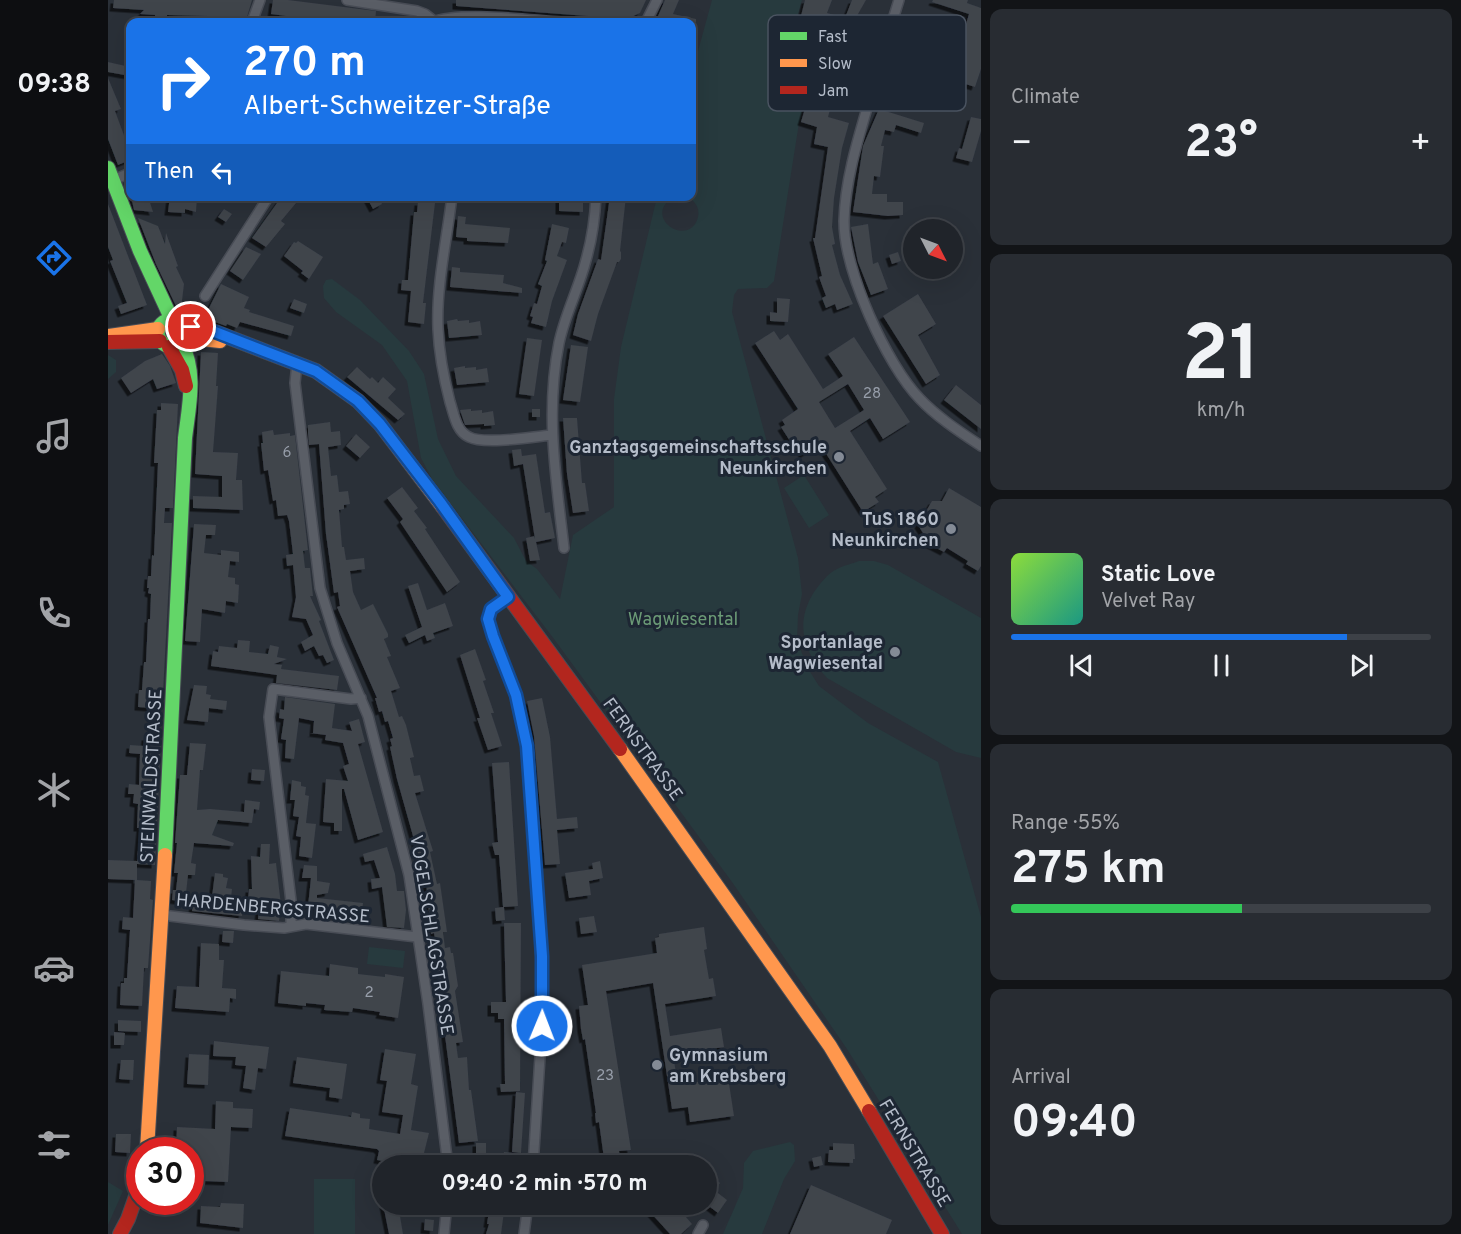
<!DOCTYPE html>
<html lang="en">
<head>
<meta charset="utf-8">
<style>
	:root { --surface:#20242a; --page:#282c32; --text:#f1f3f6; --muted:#a2a4a8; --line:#3d4147; --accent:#1a73e8 }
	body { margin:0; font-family:Overpass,sans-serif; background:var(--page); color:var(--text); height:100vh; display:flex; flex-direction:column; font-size:22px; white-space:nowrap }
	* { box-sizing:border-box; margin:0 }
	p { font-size:20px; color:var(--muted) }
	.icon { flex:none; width:33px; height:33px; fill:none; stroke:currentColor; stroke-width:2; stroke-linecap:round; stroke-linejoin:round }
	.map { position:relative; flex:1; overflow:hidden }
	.drawer { display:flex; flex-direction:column; gap:9px; padding:9px; background:#121417; width:480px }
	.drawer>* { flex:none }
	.hud { position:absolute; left:18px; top:18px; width:570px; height:183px; border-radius:12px; box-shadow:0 6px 24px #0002,0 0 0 2px var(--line); background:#1a73e8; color:#fff; overflow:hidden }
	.needle { width:39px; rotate:132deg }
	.tools { position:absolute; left:795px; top:219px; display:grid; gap:12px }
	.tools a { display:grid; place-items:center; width:60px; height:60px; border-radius:50%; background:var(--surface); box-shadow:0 6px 24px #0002,0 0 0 2px var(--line); font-size:30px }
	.speed { position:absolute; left:18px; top:1137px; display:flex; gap:12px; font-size:30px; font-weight:700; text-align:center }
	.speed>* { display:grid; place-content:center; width:78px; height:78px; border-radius:50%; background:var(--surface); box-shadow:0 6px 24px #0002,0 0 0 2px var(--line); line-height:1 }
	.speed .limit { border:9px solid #d22; background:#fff; color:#111 }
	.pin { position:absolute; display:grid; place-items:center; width:51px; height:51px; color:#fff; margin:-26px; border:3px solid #fff; border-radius:50%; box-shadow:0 2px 6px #0007 }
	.me { position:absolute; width:66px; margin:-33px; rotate:1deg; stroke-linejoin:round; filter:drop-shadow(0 0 4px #0008) }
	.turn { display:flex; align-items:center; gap:21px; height:126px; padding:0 18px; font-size:27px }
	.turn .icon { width:78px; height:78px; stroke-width:2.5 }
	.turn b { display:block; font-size:42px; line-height:51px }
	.then { display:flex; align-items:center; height:57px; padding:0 18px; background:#0003; gap:12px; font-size:22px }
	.big { font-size:45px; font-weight:700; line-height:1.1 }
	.drawer .tile { flex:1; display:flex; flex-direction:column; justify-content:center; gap:9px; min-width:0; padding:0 21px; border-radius:12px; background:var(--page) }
	.drawer .dial { align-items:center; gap:0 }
	.dial b { font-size:78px; line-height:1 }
	.song { display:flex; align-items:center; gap:18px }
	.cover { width:72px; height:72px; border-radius:9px; background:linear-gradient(135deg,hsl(90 70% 55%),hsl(170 70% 35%)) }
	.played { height:6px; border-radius:3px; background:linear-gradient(90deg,var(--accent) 80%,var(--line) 80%) }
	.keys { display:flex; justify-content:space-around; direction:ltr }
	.heat { display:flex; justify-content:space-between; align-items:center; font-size:33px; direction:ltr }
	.charge { height:9px; border-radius:4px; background:linear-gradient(90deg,#34c759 55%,var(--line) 0) }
	.trip { position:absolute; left:264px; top:1155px; width:345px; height:60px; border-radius:30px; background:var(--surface); box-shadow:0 6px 24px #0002,0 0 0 2px var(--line); font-weight:700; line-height:60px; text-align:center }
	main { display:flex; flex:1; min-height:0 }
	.tabs { display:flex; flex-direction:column; width:108px; justify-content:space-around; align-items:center; background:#0d0e11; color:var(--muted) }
	.tabs .icon { width:42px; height:42px }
	.tabs .on { color:var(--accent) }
	.tabs b { font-size:27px; color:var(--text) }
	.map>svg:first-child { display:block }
</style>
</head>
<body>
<main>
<nav class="tabs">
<b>09:38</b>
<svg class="icon on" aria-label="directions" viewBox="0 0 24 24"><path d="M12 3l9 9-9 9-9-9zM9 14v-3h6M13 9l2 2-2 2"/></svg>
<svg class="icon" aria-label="music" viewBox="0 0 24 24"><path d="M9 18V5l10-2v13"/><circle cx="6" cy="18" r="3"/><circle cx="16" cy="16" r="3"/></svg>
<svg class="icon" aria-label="phone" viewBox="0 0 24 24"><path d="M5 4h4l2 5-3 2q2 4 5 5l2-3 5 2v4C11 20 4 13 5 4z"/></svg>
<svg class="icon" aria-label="climate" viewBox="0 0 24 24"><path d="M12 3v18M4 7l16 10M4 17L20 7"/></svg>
<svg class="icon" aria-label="car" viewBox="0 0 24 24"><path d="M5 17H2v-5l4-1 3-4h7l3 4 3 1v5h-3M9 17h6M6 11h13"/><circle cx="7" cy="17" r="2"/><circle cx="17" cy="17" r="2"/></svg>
<svg class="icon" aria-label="filters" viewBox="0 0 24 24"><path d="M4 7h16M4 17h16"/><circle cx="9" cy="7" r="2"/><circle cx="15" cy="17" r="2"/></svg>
</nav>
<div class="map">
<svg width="873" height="1234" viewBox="0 0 873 1234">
	<defs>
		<filter id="shadow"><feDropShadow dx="-3.5" dy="3.5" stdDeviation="0" flood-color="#0009"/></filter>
	</defs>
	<rect width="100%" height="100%" fill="#2a3038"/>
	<!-- green -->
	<path fill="#273a3e" d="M604,0H694L689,18L707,34L708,61L691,123L666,281L659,288L630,289L626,295L624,312L690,558L694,594L690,615L689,640L699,667L711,686L760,723L830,762L873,917V1234H854L739,1049L624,882L446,639L324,479L313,458L299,381L274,345L228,312L216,298L215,286L218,280L224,279L252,300L301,351L316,374L330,439L348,476L406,538L418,561L429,569L452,599L465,535L506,507V399L513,347L549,197H565C533,218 582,249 590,217C592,208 587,202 581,197L584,196V73Z
		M0,355L8,360V372L0,379Z
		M696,475L721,515L701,528L676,488Z
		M751,561H766L780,565L873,618V758L848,752L719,678C696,652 686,624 706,592C712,584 719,574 729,569C736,565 744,564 751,561Z
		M261,947L297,951L295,968L259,964Z
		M682,1142L686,1145L687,1161L676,1179L654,1234H615L635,1188L636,1163L645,1151Z
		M206,1179H247V1234H206Z
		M0,1182L15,1191L0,1225Z"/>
	<!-- building -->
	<path fill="#3f444c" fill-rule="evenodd" filter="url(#shadow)" d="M6,0H144L139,17L59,15V19H47V15L32,14L36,10L5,8Z
		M165,0H180L268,11L267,22H198L178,20V16L163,14Z
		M348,0H538L532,13L519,19L348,6Z
		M557,0H571L565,14L588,19V22H552L554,18L550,16Z
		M697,0H724L719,13L737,18L744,0H758L746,21L741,38L699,22L700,18L693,16Z
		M825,0H860L859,3L873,8V69L867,87L845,80L852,58H850L858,32L856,31L861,14L824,2Z
		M0,62L22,67V76L0,72Z
		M0,78L13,109L7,111L17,138L22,136V145L20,146L22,160L10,165L0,139Z
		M701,95L724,102L720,117L741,123L734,148L726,198L724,227L727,244L724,245L732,275L745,304L729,310L727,304L718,308L714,298L718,296L711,277L714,276L705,238H707L720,147L706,144L709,127L693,122Z
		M771,109L816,123L813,133L788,125L786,132L777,130L773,146H776L772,177L766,176L764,194H779V202H795V215L780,216L745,212L755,146Z
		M863,117L873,119V131L864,162L848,158L851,148L854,149Z
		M23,196H40L45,212L26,210Z
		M62,196H89L88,212L77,209V213L60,212Z
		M174,196H194L173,221L177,224L158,247L144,238Z
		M258,196H270L274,204L265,209Z
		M451,196L475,198V212L451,211Z
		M502,196H518L512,251L513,252V259L511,262H509L490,314L483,341L465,335L470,314L490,259L493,260Z
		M310,202L327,203L315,303H318L316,324L300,322L303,291L293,290L294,280H300L306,212H309Z
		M0,204L39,305L13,314L10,306L19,303L2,261L5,260L0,247Z
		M116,209L124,214L118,222L110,217Z
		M350,216L358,217L357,224L402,228L400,243L359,241V238L348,237Z
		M30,218L50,226L57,244L58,233L70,266L68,267L76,284L73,309L68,306L48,264Z
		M444,224L461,228L458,243L454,242L449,256L459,260L444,301L438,327L423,323L425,317L422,316L426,303L429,304L434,286L430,284L439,261L437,260Z
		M760,224L765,264L770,262L780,289L763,295L750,262L743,227Z
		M190,241L215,257L201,279L193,273L195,271L176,256L186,242L188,243Z
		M138,247L153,254L135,280L122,271Z
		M790,252L793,261L784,264L781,255Z
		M344,267L352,268V272L396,275L395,283L414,288V293L342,287Z
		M113,284L141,297L136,308L142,310L141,312L186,326L183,336L132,322L129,328L119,324L118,326L96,318Z
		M810,294L828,324L810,335L832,375L818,384L775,316Z
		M669,298L682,299L680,322L662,321V312L669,313Z
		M186,299L199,304L196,313L182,308Z
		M349,319L350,321L361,320V323L372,321L374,335L341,338L339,321Z
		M666,331L672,340L680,334L715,389L735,376L720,354L746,337L802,422L775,439L762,418L742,431L779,489L767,497L771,502L755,512L712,444L695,455L692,450L689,452L673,427L677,425L674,420L690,409L647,343ZM740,384L756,410L727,428L711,402Z
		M419,338L434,340L426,396L411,394Z
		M463,345L480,347L472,402L455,400Z
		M93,352L110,353L108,386H110L105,452L130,453L128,480H134L135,510L85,508V496L114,497V476L87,474Z
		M54,354L62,366L68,383L49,389L45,379L23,393L13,378L37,361Z
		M357,366V368L368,367V370L379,368L381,382L349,385L346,368Z
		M249,367L262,379L264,377L270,383L275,377L288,389L280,398L297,414L290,420L239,377Z
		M848,385L873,405V429L836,400Z
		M53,403L70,404L65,508H57L56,523H64L54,712H44V708L30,707L31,690H34L36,662H38L40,619H42L43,594L40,593L41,588H39L40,576H43L44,555L46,556L50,463H46L49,410H53Z
		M363,409V411L374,410V413L385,411L387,425L376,426V424L357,425L352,410Z
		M424,409H432V417H424Z
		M455,418H469L474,483H477L481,511L465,513L459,474Z
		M222,422L223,432L232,431L233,445L220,447L223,476L229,475L231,492L240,491L242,504L236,505V509L231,510L234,547H236L238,560L256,558L257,569L242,571L245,592L253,610L265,604L280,634V637L276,639L283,656L279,657L292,688L283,691L291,717L294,716L298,725L306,757L302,758L306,776L312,775L316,791L307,793L325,851L322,852L329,884L332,883L339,932H335L337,948L342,947L343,953H345L350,986L347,991L355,1042L348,1043L350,1058L359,1057L361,1090H363L370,1141L351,1143L327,959H330L326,933L323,934L316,861H312L289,779L282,747L284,746L282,739L285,738L280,721L277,722L274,711L271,712L267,698H269L229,607L232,606L230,592L226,593L218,534L211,444L201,445L200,433V425Z
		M165,430L166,435L182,433V436L187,435L200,550L195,551L197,568H202L205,596H202L213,620L211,621L226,660L219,663L215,655L211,656L206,646L197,651L193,642L205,635L198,619L184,617L188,597L185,565L179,566L178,555L185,554L181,521L179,515L170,516L168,500L165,501L160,470L156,471L153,443H155L154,432Z
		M248,434L262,447L252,458L238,446Z
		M413,449L414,456L428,454L437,513L442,512L447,538L428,542L432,560L422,561L418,538L427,536V539L415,464L406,466L404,450Z
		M294,487L310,508L306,511L319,528L317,529L352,582L339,592L292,522L295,519L279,498Z
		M841,488L873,507V566L870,571L858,564L860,561L839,548L836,552L811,539L815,533L810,525L824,501H834Z
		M86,524L108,525L107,535H98L96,553L113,555V550L131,552V562L122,561L120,577L127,578V584L131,585L130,603L118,601L117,613L94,609L92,642L77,641Z
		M310,583L319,610L337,603L345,626L325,633L327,638L319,641L317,635L301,643L297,635L314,627L300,586Z
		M130,640L142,641L141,652L160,654L162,645L171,647L169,657L179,659L166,664L174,665L173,669L231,676L229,690L168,683L169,675L103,666L105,651L110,652L111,646L129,648Z
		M367,649L378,680L375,681L386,713H383L394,746L380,750L369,718H372L352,655Z
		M86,685L99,686L98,694L103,695L102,699L119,701L118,710L101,708L100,722L79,720Z
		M177,697L227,704L224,728L244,731L241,722L251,719L257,742L250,744L275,832L250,840L236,789H234V831H226V823L215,822L218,779L240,781L235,766L241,764L235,743L217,740L218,735L202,733H205L206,721L191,718L186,759L177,758L178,740L173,739L176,719L171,718L172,709L176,710Z
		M434,698L442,737L449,819L469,817L470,828L449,830L452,864L437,865L426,736L419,701Z
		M37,737L53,738L47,865L29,864V880L43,881L42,899L45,900L40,968H36L34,1006L12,1005L13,983H16V978H19L22,930L14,929L15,917L25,918L27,880L0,879V860L29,861L32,828H29L30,804L25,803L26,794H20L21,784L31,785L32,754L21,753L22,745L36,746Z
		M82,743L98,744L95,770H92L89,810L102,809L136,812L137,800L152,802L151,810L146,809L144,823L110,820L104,835L126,843L125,846L86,843L83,863L88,864L87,875H80L77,902L64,900L65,890H68L70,873H66L69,843H67L72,775H79Z
		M401,762L410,906L396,907L397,920L388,921L387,908L395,907L391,855H387L384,843L390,842L384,763Z
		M144,769L157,770L156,781L143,780Z
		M184,780L193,782V786L198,787L197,795L201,796L198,823L208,824L204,858L191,856L193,837L188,836L191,817L185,816L187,800H182Z
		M153,844H162L161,864L168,863L173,905L171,921L150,919L151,909L135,907L134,916L84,911L86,895L104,897L107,873L115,874V877L120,878L118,888L124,889L123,898L140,900L141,889H144L143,856L152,857Z
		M279,847L287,874L289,891H296L298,910L296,928L279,927L274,887L264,889L263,879L272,878L266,860L257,862L255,854Z
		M492,861L495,878L481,881L483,895L461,898L457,873L485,869L484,863Z
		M196,865L209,866V881L222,883L220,893L209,895V898L255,903L253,919L223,915L222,918L208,916L209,906H200L203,878H194Z
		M486,916L489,932L473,934L471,918Z
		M396,923H413L412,1091L393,1092L392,1084H397L396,1019H390V1013H383V1002H398Z
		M596,927L599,949L596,950L601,979L605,978L608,996L557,1004L562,1036L613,1028L616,1047L565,1055L570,1085L620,1077L626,1116L582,1122L580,1107L564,1109L545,983L498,991L523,1150L511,1151L513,1166H497L491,1122L488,1123L487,1113H488L477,1039L475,1040L473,1029L471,1006L480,1005L474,965L549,953L547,938L551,937V934Z
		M115,931H126L125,943L114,942Z
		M93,943L111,944V960H116L114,988L128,989V999L122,998L121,1012L67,1008L69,986L91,987Z
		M222,964L250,968V974L277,977V974L296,977L290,1018L271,1015L272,1012L245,1008L244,1012L216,1010L217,1005L198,1003V1006L170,1003L173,971L221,976Z
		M10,1020L33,1021V1032L10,1031Z
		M6,1032L17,1033L16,1045H6Z
		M106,1041L161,1047L158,1069L150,1068L147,1090L135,1088L138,1066L127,1065L128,1057L105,1056Z
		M277,1049L308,1054L303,1084L310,1086L303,1130L321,1133L314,1161L287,1157L286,1163L269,1160L271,1151L269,1149L177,1136L182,1108L243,1117L244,1112L252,1114V1118L262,1119L261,1129L292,1134L295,1115L274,1112L279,1081L272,1080Z
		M81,1054L101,1055L100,1085L79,1084Z
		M189,1057L239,1064L234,1099L221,1097L222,1088L185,1083Z
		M13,1060H26L25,1080L11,1079Z
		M408,1092L417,1093L413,1153L404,1152Z
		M108,1101L125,1102V1108L145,1109L144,1128L123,1127L120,1182L96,1181V1185L82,1184V1150H68L69,1127L107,1129Z
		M8,1134H23L22,1153L7,1152Z
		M368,1143H378V1154H368Z
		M725,1143L746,1144L747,1159H745V1163L720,1162L721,1150H725Z
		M396,1152L405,1153L404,1159L416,1160V1166H388L389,1157L395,1158Z
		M713,1156L715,1165L706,1167L704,1158Z
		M605,1178L612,1183L606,1190L619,1200L610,1213L598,1204V1184L600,1185Z
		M703,1185L784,1220L778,1234H682Z
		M113,1203L136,1204L135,1228L92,1223L93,1206L112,1207Z
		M275,1204H290L295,1234H281Z
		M382,1204H397L393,1234H378L381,1224H379Z
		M551,1205L561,1216L572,1210L584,1224L573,1234H562L542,1212Z
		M317,1219L326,1220L325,1231L316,1230Z"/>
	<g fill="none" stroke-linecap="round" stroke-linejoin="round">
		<defs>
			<path id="street" d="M239,0L309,11L317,14L326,21
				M791,0C780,35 770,70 760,105C749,142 737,182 736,221C736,270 778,364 812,399C829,417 852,432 873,446
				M144,22L152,0
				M324,22C353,11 420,20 453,22
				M538,22L549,0
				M5,180L22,173
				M344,196C339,239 328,286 330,329C331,353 336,379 342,402C346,414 348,431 361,437C376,445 425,437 443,435
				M97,296L161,196
				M189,363L187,383L212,588L229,643L260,716L301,875L320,1004L340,1166
				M456,548C448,479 437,412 451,343C457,314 471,288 478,260C484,239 487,218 488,196
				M400,597L383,609L380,619L385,636L408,695L419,746L431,912L435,1010L425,1166
				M54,915L136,925L176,928L198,924L309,937
				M183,925V901L161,717L165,689L243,699L253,698
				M336,1234L339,1204
				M416,1234L420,1204
				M590,1234L595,1225"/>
			<path id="fast" d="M0,168L32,251L64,320
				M50 333a13 13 0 1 1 26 0a13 13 0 1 1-26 0Z
				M57,855L77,438C81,405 89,373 73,342"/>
			<path id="slow" d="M73,325L107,332L208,371L250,401L272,424L335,507
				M1,336L50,329
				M75,337L112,341
				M512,749L722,1046L761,1111
				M39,1150L57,855"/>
			<path id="jam" d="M0,342L52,341
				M61,347L74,370L78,386
				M335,507L512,749
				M761,1111L834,1234
				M12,1234L20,1219L32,1185"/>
		</defs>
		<!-- street casing -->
		<use href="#street" stroke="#484c55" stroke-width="12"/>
		<!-- fast casing -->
		<use href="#fast" stroke="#484c55" stroke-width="16"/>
		<!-- slow casing -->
		<use href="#slow" stroke="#484c55" stroke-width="16"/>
		<!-- jam casing -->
		<use href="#jam" stroke="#484c55" stroke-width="16"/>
		<!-- street -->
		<use href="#street" stroke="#5a5e66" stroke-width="9"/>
		<!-- fast -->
		<use href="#fast" stroke="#63d668" stroke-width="14"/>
		<!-- slow -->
		<use href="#slow" stroke="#ff974d" stroke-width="14"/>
		<!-- jam -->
		<use href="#jam" stroke="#b3261e" stroke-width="14"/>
	</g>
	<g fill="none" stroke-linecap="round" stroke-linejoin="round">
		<defs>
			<path id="route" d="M83,327L107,332L208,371L250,401L272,424L332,502L400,597L383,609L380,619L385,636L408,695L419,746L434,956V1026"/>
		</defs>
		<!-- route casing -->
		<use href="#route" stroke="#114b97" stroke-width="15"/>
		<!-- route -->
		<use href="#route" stroke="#1a73e8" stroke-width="10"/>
	</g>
	<!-- markers -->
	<g fill="#848b96" stroke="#1d2633" stroke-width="2">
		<circle cx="731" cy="457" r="6"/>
		<circle cx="843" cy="529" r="6"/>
		<circle cx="787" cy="652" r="6"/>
		<circle cx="549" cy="1065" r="6"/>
	</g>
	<g text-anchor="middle" stroke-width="6" stroke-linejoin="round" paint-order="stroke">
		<!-- number labels -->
		<g font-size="15" fill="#979eaa">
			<text x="764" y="398">28</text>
			<text x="179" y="457">6</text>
			<text x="261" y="997">2</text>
			<text x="497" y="1080">23</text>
		</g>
		<!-- poi labels -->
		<g font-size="18" font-weight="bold" fill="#b4bcc9" stroke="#1d2633" text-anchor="end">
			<text x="719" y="453">Ganztagsgemeinschaftsschule<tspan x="719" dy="21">Neunkirchen</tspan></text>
			<text x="831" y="525">TuS 1860<tspan x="831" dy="21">Neunkirchen</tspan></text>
			<text x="775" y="648">Sportanlage<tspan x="775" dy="21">Wagwiesental</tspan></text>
			<text x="561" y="1061" text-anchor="start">Gymnasium<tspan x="561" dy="21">am Krebsberg</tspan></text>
		</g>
		<!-- park labels -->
		<g font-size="18" fill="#6b9a76" stroke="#1d2633">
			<text x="575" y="625">Wagwiesental</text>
		</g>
		<!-- street labels -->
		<g font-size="18" fill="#b4bcc9" stroke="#1d2633">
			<text transform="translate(535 749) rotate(54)" y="6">FERNSTRASSE</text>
			<text transform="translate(43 776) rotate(-87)" y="6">STEINWALDSTRASSE</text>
			<text transform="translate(165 908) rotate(5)" y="6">HARDENBERGSTRASSE</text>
			<text transform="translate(324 935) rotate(81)" y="6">VOGELSCHLAGSTRASSE</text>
			<text transform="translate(807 1153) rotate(59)" y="6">FERNSTRASSE</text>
		</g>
	</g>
	<!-- legend -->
	<rect x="660" y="15" width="198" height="96" rx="9" fill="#1d2633" stroke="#4a5360" stroke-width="1.5"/>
	<rect x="672" y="32" width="27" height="8" fill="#63d668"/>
	<rect x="672" y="59" width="27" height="8" fill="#ff974d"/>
	<rect x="672" y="86" width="27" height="8" fill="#b3261e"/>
	<g font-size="16" fill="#b4bcc9">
		<text x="710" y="42">Fast</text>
		<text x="710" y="69">Slow</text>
		<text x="710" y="96">Jam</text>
	</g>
</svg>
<div class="tools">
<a><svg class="needle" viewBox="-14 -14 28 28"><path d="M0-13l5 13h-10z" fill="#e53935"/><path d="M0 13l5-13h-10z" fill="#a2a4a8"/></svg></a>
</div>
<div class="speed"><div class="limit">30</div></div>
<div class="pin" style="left:83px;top:327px;background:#d93025"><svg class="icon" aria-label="arrive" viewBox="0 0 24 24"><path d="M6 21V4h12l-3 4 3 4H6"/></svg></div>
<svg class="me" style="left:434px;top:1026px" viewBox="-20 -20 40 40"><circle r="17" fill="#1a73e8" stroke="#fff" stroke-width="3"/><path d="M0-11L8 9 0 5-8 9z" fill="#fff"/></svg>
<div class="trip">09:40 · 2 min · 570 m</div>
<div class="hud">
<div class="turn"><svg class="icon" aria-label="right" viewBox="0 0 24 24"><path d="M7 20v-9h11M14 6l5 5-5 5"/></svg><div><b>270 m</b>Albert-Schweitzer-Straße</div></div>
<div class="then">Then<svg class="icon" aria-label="left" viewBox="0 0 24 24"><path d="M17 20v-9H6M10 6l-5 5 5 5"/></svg></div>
</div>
</div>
<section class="drawer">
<div class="tile"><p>Climate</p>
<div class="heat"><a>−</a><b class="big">23°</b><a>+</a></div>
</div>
<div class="tile dial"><b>21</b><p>km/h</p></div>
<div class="tile">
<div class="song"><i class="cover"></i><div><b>Static Love</b><p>Velvet Ray</p></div></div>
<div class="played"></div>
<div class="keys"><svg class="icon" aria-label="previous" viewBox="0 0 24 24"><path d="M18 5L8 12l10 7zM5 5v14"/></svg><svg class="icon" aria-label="pause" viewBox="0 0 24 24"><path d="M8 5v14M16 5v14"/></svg><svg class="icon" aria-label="next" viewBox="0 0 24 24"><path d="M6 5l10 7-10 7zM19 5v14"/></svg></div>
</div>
<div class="tile"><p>Range · 55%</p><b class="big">275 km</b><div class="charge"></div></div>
<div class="tile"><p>Arrival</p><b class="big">09:40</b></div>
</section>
</main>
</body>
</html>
